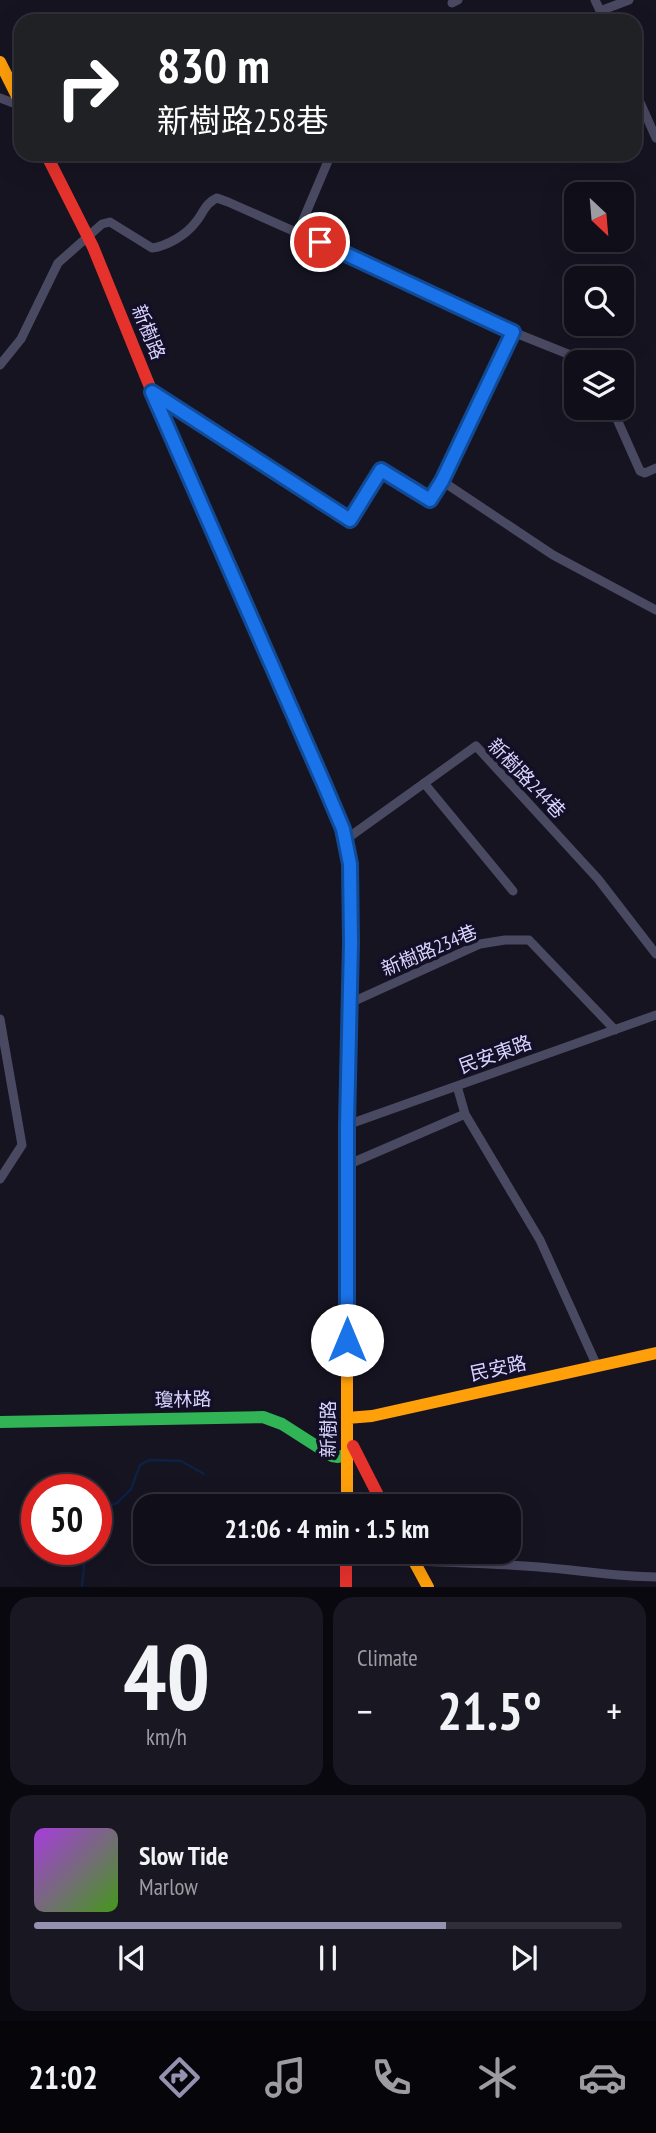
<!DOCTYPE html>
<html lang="en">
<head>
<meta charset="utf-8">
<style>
	:root { --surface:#100f19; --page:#191822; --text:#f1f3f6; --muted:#9c9ca2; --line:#302f38; --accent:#9591b1 }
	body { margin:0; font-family:"PT Sans Narrow","Noto Sans TC",sans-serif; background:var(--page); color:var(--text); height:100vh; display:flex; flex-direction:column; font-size:26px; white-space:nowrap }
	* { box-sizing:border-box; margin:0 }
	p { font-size:23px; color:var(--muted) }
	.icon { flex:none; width:38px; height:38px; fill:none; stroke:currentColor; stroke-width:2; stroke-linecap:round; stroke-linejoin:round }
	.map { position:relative; height:1587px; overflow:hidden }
	.drawer { display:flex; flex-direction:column; gap:10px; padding:10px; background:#09080e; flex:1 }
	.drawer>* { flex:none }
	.top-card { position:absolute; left:14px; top:14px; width:628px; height:147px; border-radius:21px; box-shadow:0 7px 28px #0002,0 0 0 2px var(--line); background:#202124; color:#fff; overflow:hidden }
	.needle { width:46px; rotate:154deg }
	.buttons { position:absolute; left:564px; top:182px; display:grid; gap:14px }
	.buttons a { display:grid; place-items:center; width:70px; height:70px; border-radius:14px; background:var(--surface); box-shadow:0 7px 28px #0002,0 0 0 2px var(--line); font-size:35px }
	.speed { position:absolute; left:21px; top:1474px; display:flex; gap:14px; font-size:35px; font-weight:700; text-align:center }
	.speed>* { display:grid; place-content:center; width:91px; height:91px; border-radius:50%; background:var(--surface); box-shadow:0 7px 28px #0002,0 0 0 2px var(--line); line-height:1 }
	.speed .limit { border:10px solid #d22; background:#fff; color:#111 }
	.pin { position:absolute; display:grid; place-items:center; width:60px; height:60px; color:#fff; margin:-30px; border:4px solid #fff; border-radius:50%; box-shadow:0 2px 7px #0007 }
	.me { position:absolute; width:77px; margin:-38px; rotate:0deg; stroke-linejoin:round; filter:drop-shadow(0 0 5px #0008) }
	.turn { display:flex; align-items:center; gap:24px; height:147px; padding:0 28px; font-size:32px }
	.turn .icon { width:91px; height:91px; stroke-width:2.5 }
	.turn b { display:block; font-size:49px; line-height:60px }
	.big { font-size:52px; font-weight:600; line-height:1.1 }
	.drawer .card { flex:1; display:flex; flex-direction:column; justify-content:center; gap:10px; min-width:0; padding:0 24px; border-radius:21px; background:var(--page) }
	.drawer .dial { align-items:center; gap:0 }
	.dial b { font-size:91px; line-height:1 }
	.song { display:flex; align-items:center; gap:21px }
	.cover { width:84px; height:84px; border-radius:10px; background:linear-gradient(135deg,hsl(280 70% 55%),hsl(100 70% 35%)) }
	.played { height:7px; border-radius:4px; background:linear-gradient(90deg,var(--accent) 70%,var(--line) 70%) }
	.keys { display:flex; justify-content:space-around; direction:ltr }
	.heat { display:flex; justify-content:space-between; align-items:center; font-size:38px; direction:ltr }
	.drawer .tiles { flex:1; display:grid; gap:10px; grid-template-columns:1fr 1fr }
	.card:last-child { grid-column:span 2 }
	.trip { position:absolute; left:133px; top:1494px; width:388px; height:70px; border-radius:21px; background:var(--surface); box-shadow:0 7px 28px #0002,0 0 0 2px var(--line); font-weight:600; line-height:70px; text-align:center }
	.menu { display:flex; height:112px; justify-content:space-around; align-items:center; background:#06060a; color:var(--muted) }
	.menu .icon { width:49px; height:49px }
	.menu .selected { color:var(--accent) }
	.menu b { font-size:32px; color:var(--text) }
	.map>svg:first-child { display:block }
</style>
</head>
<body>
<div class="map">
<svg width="656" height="1587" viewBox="0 0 656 1587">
	<rect width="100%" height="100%" fill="#161421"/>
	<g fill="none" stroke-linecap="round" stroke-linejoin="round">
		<!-- stream -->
		<path stroke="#0d2144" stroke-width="2.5" d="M96,1511L117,1503L131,1489L140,1465L149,1460L181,1461L204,1474
			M80,1549L84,1566L82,1587"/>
		<!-- street -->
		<path stroke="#4a4962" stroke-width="9" d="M595,0L605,21
			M452,3L458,0
			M600,11L629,0
			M635,91L656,138
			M0,98L21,106
			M298,232L331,154
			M513,332L588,362
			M0,365L21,339L58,263L102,224L110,222L152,248C167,246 186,235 195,223C203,214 205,203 217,198L228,202L433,293L513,332L442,481L553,555L656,610
			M153,393L350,520L381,469L430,500L442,481
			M612,408L640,471L645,473L656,468
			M424,783L513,891
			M345,840L476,746L598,879L656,954
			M348,1004L480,944L505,940H529L615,1030
			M0,1019L22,1145L0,1179
			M457,1086L465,1114L540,1240L597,1366
			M347,1125L656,1015
			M347,1165L465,1114
			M346,1559C410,1561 475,1562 539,1567C578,1570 617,1577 656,1577"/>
		<!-- fast -->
		<path stroke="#30b455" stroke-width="12" d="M347,1238L350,890
			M0,1422L263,1417L282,1424L332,1456L338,1457L352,1453"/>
		<!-- slow -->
		<path stroke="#ff9f0a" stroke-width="12" d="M0,62L21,104
			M210,524L343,829L350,864V890
			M347,1238V1507
			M347,1418L372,1416L656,1353
			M409,1552L428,1587"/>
		<!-- jam -->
		<path stroke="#e5322d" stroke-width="12" d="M46,154L93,247L152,392L210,524
			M353,1446L384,1507
			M346,1552V1587"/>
	</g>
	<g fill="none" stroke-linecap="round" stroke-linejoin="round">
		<defs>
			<path id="route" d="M320,242L513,332L442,481L430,500L381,470L350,520L152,392L324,784L343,829L350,864L351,943L347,1125V1340"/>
		</defs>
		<!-- route casing -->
		<use href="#route" stroke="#114b97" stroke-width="18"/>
		<!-- route -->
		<use href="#route" stroke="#1a73e8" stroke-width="12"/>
	</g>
	<g text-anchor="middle" stroke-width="7" stroke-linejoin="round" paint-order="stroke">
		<!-- street labels -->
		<g font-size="19" fill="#d9d4ff" stroke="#130f26">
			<text transform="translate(149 332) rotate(68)" y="7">新樹路</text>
			<text transform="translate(527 778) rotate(46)" y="7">新樹路244巷</text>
			<text transform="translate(429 950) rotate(-23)" y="7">新樹路234巷</text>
			<text transform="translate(495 1054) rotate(-20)" y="7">民安東路</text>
			<text transform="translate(498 1368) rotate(-12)" y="7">民安路</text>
			<text transform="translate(183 1399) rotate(-1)" y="7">瓊林路</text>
			<text transform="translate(328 1429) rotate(-90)" y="7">新樹路</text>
		</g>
	</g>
</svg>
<div class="buttons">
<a><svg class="needle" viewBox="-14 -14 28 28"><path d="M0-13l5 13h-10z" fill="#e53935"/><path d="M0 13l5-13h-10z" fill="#9c9ca2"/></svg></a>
<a><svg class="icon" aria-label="search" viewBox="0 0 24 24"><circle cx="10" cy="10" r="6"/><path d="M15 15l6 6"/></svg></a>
<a><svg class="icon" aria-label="layers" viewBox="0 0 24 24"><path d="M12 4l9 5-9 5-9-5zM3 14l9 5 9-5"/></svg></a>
</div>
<div class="speed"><div class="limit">50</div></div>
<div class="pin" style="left:320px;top:242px;background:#d93025"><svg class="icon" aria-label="arrive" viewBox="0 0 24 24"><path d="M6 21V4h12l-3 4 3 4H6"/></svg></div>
<svg class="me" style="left:347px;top:1340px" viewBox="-20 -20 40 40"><circle r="19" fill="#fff"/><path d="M0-13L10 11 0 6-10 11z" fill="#1a73e8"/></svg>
<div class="trip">21:06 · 4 min · 1.5 km</div>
<div class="top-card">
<div class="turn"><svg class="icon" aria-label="right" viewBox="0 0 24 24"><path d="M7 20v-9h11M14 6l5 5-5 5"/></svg><div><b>830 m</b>新樹路258巷</div></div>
</div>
</div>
<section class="drawer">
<div class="tiles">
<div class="card dial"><b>40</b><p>km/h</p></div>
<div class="card"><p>Climate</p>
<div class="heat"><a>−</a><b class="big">21.5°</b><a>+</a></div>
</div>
<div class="card">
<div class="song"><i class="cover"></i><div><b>Slow Tide</b><p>Marlow</p></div></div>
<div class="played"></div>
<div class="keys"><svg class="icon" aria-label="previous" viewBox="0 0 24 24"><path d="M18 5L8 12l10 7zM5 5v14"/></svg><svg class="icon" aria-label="pause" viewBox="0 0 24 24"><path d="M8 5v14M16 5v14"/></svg><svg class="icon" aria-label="next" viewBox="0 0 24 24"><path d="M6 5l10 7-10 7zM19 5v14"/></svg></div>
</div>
</div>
</section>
<nav class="menu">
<b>21:02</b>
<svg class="icon selected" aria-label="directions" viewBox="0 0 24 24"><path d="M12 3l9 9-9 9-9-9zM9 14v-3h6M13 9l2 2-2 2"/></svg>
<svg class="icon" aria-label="music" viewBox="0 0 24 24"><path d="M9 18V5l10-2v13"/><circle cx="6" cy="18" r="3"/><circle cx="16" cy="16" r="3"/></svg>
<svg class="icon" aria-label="phone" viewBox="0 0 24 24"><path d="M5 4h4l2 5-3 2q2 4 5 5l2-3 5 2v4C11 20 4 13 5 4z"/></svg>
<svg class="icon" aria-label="climate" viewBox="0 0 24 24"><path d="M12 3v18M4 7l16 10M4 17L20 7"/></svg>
<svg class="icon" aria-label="car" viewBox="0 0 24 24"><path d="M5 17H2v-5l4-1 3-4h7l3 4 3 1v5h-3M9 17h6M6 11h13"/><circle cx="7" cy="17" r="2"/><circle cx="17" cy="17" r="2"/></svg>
</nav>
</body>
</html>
